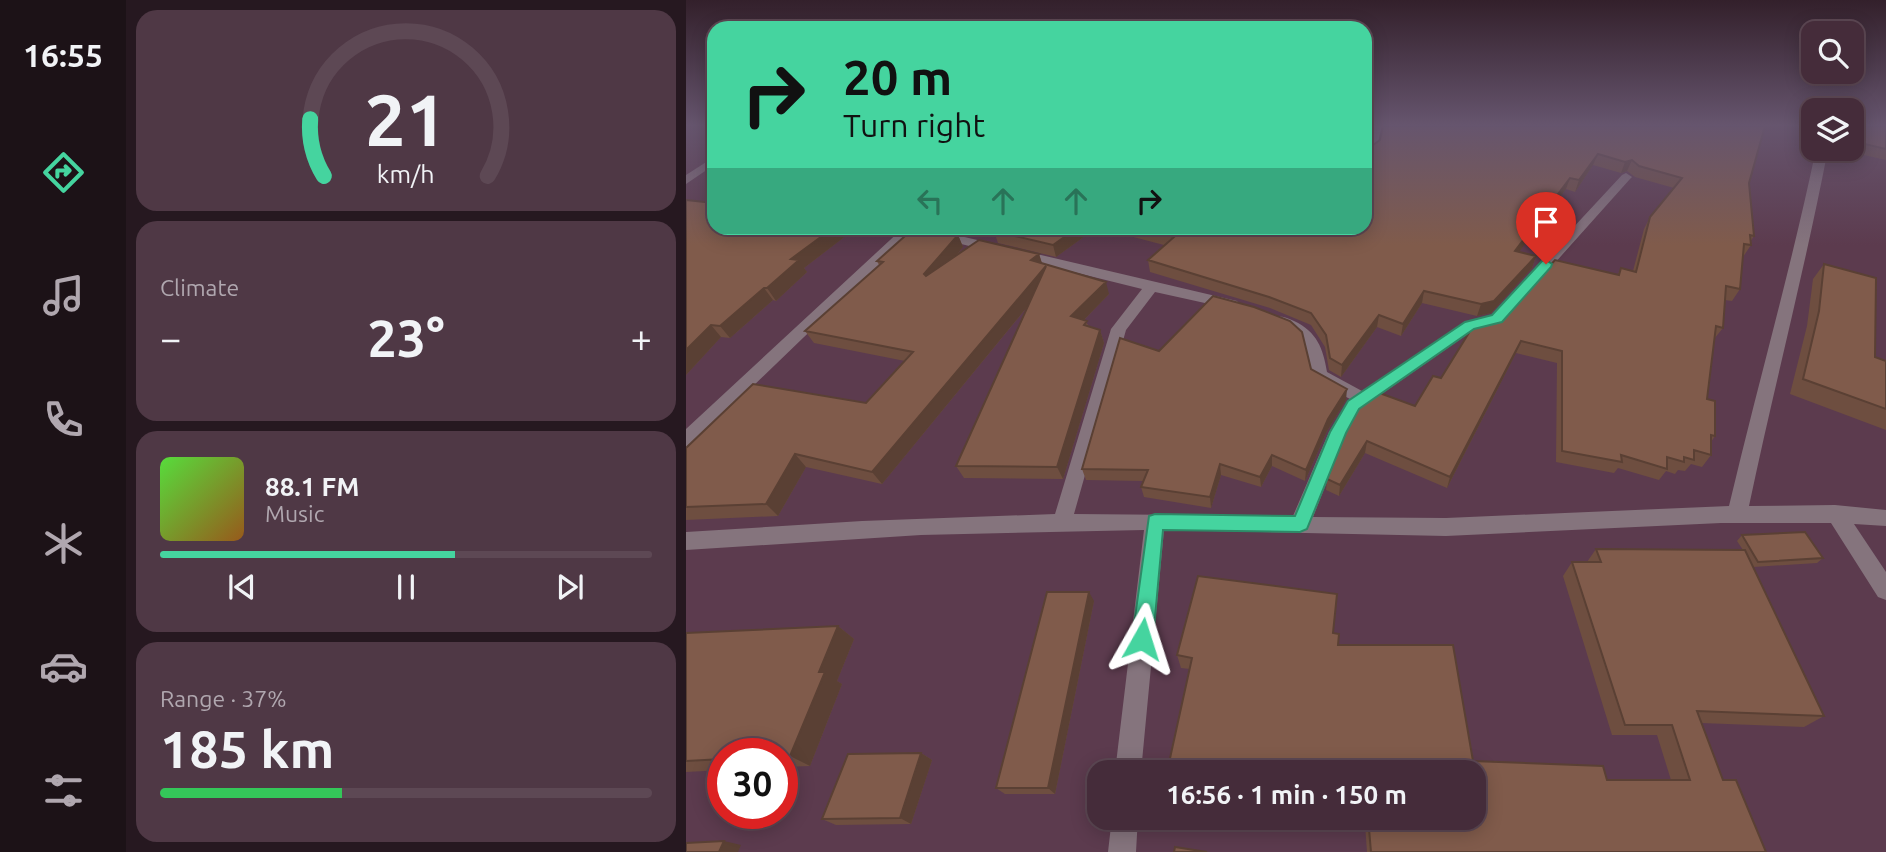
<!DOCTYPE html>
<html lang="en">
<head>
<meta charset="utf-8">
<style>
	:root { --surface:#452c3a; --page:#4f3845; --text:#f1f3f6; --muted:#b0a7af; --line:#5d4854; --accent:#45d49f }
	body { margin:0; font-family:Ubuntu,sans-serif; background:var(--page); color:var(--text); height:100vh; display:flex; flex-direction:column; font-size:26px; white-space:nowrap }
	* { box-sizing:border-box; margin:0 }
	p { font-size:23px; color:var(--muted) }
	.icon { flex:none; width:38px; height:38px; fill:none; stroke:currentColor; stroke-width:2; stroke-linecap:round; stroke-linejoin:round }
	.map { position:relative; flex:1; overflow:hidden }
	.details { display:flex; flex-direction:column; gap:10px; padding:10px; background:#261820; width:560px }
	.details>* { flex:none }
	.hud { position:absolute; left:21px; top:21px; width:665px; height:214px; border-radius:21px; box-shadow:0 4px 18px #0003,0 0 0 2px var(--line); background:#45d49f; color:#111; overflow:hidden }
	.controls { position:absolute; left:1115px; top:21px; display:grid; gap:14px }
	.controls a { display:grid; place-items:center; width:63px; height:63px; border-radius:14px; background:var(--surface); box-shadow:0 4px 18px #0003,0 0 0 2px var(--line); font-size:35px }
	.speed { position:absolute; left:21px; top:738px; display:flex; gap:14px; font-size:35px; font-weight:700; text-align:center }
	.speed>* { display:grid; place-content:center; width:91px; height:91px; border-radius:50%; background:var(--surface); box-shadow:0 4px 18px #0003,0 0 0 2px var(--line); line-height:1 }
	.speed .limit { border:10px solid #d22; background:#fff; color:#111 }
	.pin { position:absolute; display:grid; place-items:center; width:60px; height:60px; color:#fff; margin:-72px -30px; border-radius:50% 50% 50% 0; rotate:-45deg; box-shadow:0 0 7px #0007 }
	.pin .icon { rotate:45deg }
	.me { position:absolute; width:77px; margin:-38px; rotate:6deg; stroke-linejoin:round; filter:drop-shadow(0 0 5px #0008) }
	.turn { display:flex; align-items:center; gap:24px; height:147px; padding:0 21px; font-size:32px }
	.turn .icon { width:91px; height:91px; stroke-width:2.5 }
	.turn b { display:block; font-size:49px; line-height:60px }
	.lanes { display:flex; align-items:center; height:66px; padding:0 21px; background:#0003; justify-content:center; gap:35px; direction:ltr }
	.lanes .off { opacity:.35 }
	.big { font-size:52px; font-weight:700; line-height:1.1 }
	.details .tile { flex:1; display:flex; flex-direction:column; justify-content:center; gap:10px; min-width:0; padding:0 24px; border-radius:21px; background:var(--page) }
	.details .dial { align-items:center; gap:0 }
	.dial svg { height:182px; overflow:visible; fill:none; stroke:var(--line); stroke-width:7; stroke-linecap:round; text-anchor:middle }
	.dial text { fill:var(--text); stroke:none }
	.song { display:flex; align-items:center; gap:21px }
	.cover { width:84px; height:84px; border-radius:10px; background:linear-gradient(135deg,hsl(110 70% 55%),hsl(30 70% 35%)) }
	.played { height:7px; border-radius:4px; background:linear-gradient(90deg,var(--accent) 60%,var(--line) 60%) }
	.keys { display:flex; justify-content:space-around; direction:ltr }
	.heat { display:flex; justify-content:space-between; align-items:center; font-size:38px; direction:ltr }
	.charge { height:10px; border-radius:5px; background:linear-gradient(90deg,#34c759 37%,var(--line) 0) }
	.trip { position:absolute; left:401px; top:760px; width:399px; height:70px; border-radius:21px; background:var(--surface); box-shadow:0 4px 18px #0003,0 0 0 2px var(--line); font-weight:700; line-height:70px; text-align:center }
	main { display:flex; flex:1; min-height:0 }
	.menu { display:flex; flex-direction:column; width:126px; justify-content:space-around; align-items:center; background:#1c1217; color:var(--muted) }
	.menu .icon { width:49px; height:49px }
	.menu .on { color:var(--accent) }
	.menu b { font-size:32px; color:var(--text) }
	.map>svg:first-child { display:block }
</style>
</head>
<body>
<main>
<nav class="menu">
<b>16:55</b>
<svg class="icon on" aria-label="directions" viewBox="0 0 24 24"><path d="M12 3l9 9-9 9-9-9zM9 14v-3h6M13 9l2 2-2 2"/></svg>
<svg class="icon" aria-label="music" viewBox="0 0 24 24"><path d="M9 18V5l10-2v13"/><circle cx="6" cy="18" r="3"/><circle cx="16" cy="16" r="3"/></svg>
<svg class="icon" aria-label="phone" viewBox="0 0 24 24"><path d="M5 4h4l2 5-3 2q2 4 5 5l2-3 5 2v4C11 20 4 13 5 4z"/></svg>
<svg class="icon" aria-label="climate" viewBox="0 0 24 24"><path d="M12 3v18M4 7l16 10M4 17L20 7"/></svg>
<svg class="icon" aria-label="car" viewBox="0 0 24 24"><path d="M5 17H2v-5l4-1 3-4h7l3 4 3 1v5h-3M9 17h6M6 11h13"/><circle cx="7" cy="17" r="2"/><circle cx="17" cy="17" r="2"/></svg>
<svg class="icon" aria-label="filters" viewBox="0 0 24 24"><path d="M4 7h16M4 17h16"/><circle cx="9" cy="7" r="2"/><circle cx="15" cy="17" r="2"/></svg>
</nav>
<section class="details">
<div class="tile dial"><svg viewBox="0 0 100 80">
<path d="M14 69A42 42 0 1 1 86 69"/>
<path d="M14 69A42 42 0 0 1 8 44" stroke="#45d49f"/>
<text x="50" y="56" font-size="32" font-weight="700">21</text>
<text x="50" y="72" font-size="11">km/h</text>
</svg></div>
<div class="tile"><p>Climate</p>
<div class="heat"><a>−</a><b class="big">23°</b><a>+</a></div>
</div>
<div class="tile">
<div class="song"><i class="cover"></i><div><b>88.1 FM</b><p>Music</p></div></div>
<div class="played"></div>
<div class="keys"><svg class="icon" aria-label="previous" viewBox="0 0 24 24"><path d="M18 5L8 12l10 7zM5 5v14"/></svg><svg class="icon" aria-label="pause" viewBox="0 0 24 24"><path d="M8 5v14M16 5v14"/></svg><svg class="icon" aria-label="next" viewBox="0 0 24 24"><path d="M6 5l10 7-10 7zM19 5v14"/></svg></div>
</div>
<div class="tile"><p>Range · 37%</p><b class="big">185 km</b><div class="charge"></div></div>
</section>
<div class="map">
<svg width="1200" height="852" viewBox="0 0 1200 852">
	<rect width="100%" height="100%" fill="#5c3b4e"/>
	<g fill="none" stroke-linecap="round" stroke-linejoin="round">
		<!-- minor -->
		<path fill="#85747d" fill-rule="evenodd" d="M686,126H696L690,150L679,159V148Z
			M1111,126H1123L1127,130V138Z
			M1130,149H1142C1119,269 1088,387 1063,506L1149,505L1200,510V526L1168,524L1200,572V600L1192,597L1145,523H1035L760,536L478,530L455,772H429L458,530L235,535L0,550V532L176,521L369,514L425,329L456,289L227,232L6,445L0,447V429L217,228H240L551,301L553,304L546,309L469,292L440,330L388,514L607,516L643,432L664,399L627,379C621,368 624,352 617,341C609,330 593,329 584,320L587,317C595,315 601,318 608,321C631,332 637,348 641,372L676,391L779,322L806,315L936,175L940,173L946,177L944,179L816,322L789,329L674,409L660,433L627,517L760,518L1043,506C1071,387 1105,269 1130,149Z
			M28,157V165L0,184V175Z
			M426,817H452L450,852H422Z"/>
	</g>
	<!-- wall -->
	<path fill="#6e4e40" d="M1079,126L1063,183L1068,236L1064,242L1065,245L1057,257L1054,289L1046,301L1039,300L1037,328L1028,339L1021,399L1029,436L1025,442V455L1016,467L1005,464L999,471L992,470L989,474L980,471L973,480L932,468L928,473L870,462L871,363L830,353L761,488L679,453L653,496L640,490L641,479L664,422L729,406L755,378L932,274L935,268L947,271L958,229L964,217L988,188L949,177L941,171L935,173L907,165L889,192L880,189L833,252L850,256L846,268L805,313L791,316L736,303L715,336L691,327L655,377L643,370L639,347L625,325L584,308L464,272L462,260L478,245L413,228H679L680,150Z
		M1166,126H1200V160L1156,150V149H1166Z
		M28,228H170L118,268L121,272L90,301L87,300L44,338L35,337L0,375Z
		M249,228H293L286,237Z
		M410,228L370,257L312,243L308,231Z
		M272,235L277,247L270,256L353,254L356,263L423,294L398,320L403,326L414,330L418,343L377,479L278,478L270,466L342,306L196,484L120,467L92,516L0,520V448L180,403L219,361L128,343L119,331L193,265L191,261Z
		M1138,264L1189,357L1200,361V430L1104,394L1121,326L1127,279Z
		M473,351L625,369L660,400L641,431L619,481L586,466L575,487L535,475L525,508L458,497L455,487L457,481L400,480L396,469Z
		M1056,535L1137,558L1131,563L1067,567L1138,716L1118,727L1015,723L1037,780L1080,852H681L679,824L634,817H788L504,669L495,668L491,655L647,633L652,645L787,761L921,780H985L971,735H926L877,576L886,562H901L910,549L1057,550L1051,541Z
		M408,601L369,794H319L310,788Z
		M152,626L168,639L151,681L156,684L124,766L96,767V754H37V770L0,772V633Z
		M235,753L246,760L225,824L150,825L136,819Z"/>
	<!-- shaded-wall -->
	<path fill="#5a4034" d="M681,126H682V130L679,140V132Z
		M912,154L907,165L889,192L893,180Z
		M946,160L941,171L935,173L939,162Z
		M884,178L880,189L825,263L829,251Z
		M147,228H170L118,268L121,272L90,301L81,288L105,259Z
		M282,228H293L286,237Z
		M391,228H410L370,257L367,245Z
		M272,235L277,247L244,287L238,274Z
		M353,254L357,267L345,260Z
		M850,256L846,268L805,313L791,316L795,304Z
		M360,266L364,279L196,484L186,472Z
		M420,282L423,294L389,329L385,316Z
		M78,288L87,300L44,338L34,326Z
		M738,291L736,303L715,336L717,324Z
		M693,315L691,327L655,377L656,365Z
		M25,325L35,337L0,375V350Z
		M414,330L418,343L377,479L371,467Z
		M835,341L830,353L761,488L764,477Z
		M661,389L660,400L641,431L619,481L620,470L642,419Z
		M681,441L679,453L653,496L654,485Z
		M109,454L120,467L92,516L80,504Z
		M586,455V466L575,487L574,477Z
		M534,464L535,475L525,508L524,497Z
		M403,592L408,601L369,794L362,788Z
		M152,626L168,639L151,681L156,684L124,766L104,756L133,672Z
		M235,753L246,760L225,824L214,818Z
		M38,841L55,845L52,852H33Z"/>
	<!-- building -->
	<path fill="#805b4b" stroke="#5a4034" stroke-width="2" d="M697,126H1079L1063,183L1068,236L1064,235L1065,245L1058,244L1054,289L1040,286L1037,328L1030,326L1021,399L1029,401V436L1025,435V455L1008,450V460L998,457V462L981,457V469L935,455L936,462L876,451V351L835,341L764,477L681,441L654,485L641,479L664,422L678,399L688,391L729,406L747,376L755,378L789,323L822,312L869,260L933,275L935,268L950,272L964,217L996,178L953,166L946,160L939,162L912,154L893,180L884,178L829,251L850,256L808,301L795,304L738,291L717,324L693,315L656,365L644,358L640,335L625,313L583,297L462,260L488,237L454,228H679V146L680,150L694,140Z
		M1166,126H1200V149L1166,141Z
		M0,200L28,203V228H147L105,259L113,260L81,288H78L34,326L25,325L0,350Z
		M228,228H242L272,235L238,274L240,276L293,240L353,254L345,260L420,282L385,316L401,321L398,325L414,330L371,467L270,466L360,266L186,472L109,454L80,504L0,507V448L67,384L180,403L227,352L119,331L197,262L191,261Z
		M313,228H391L367,245L308,231Z
		M1138,264L1190,278L1189,357L1200,361V409L1117,379L1133,311Z
		M527,296L568,307L604,321L616,332L625,369L661,389L642,419L620,470L586,455L574,477L534,464L524,497L455,487L462,470L396,469L434,338L473,351Z
		M1119,532L1137,558L1072,562L1056,535Z
		M910,549L1059,550L1138,716L1011,711L1037,780H1050L1080,852H685L682,817H788V772H481L506,658L491,655L512,576L651,594L647,633L653,634L652,645H767L787,761L917,766L921,780H1004L986,725H939L886,562H915Z
		M361,592H403L362,788H310Z
		M152,626L133,672H139L104,756L96,757V754H37V759L0,761V633Z
		M235,753L214,818L136,819L162,754Z
		M38,841L33,852H0V843Z
		M489,847L521,852H488Z"/>
	<!-- sky -->
	<linearGradient id="sky" x2="0" y2="1"><stop stop-color="#33202b"/><stop offset="0.51" stop-color="#66556e"/><stop offset="1" stop-color="#66556e" stop-opacity="0"/></linearGradient>
	<rect width="1200" height="245" fill="url(#sky)"/>
	<!-- route -->
	<path fill="#45d49f" stroke="#2d8a67" stroke-width="2" d="M860,260L866,264L865,267L816,322L788,329L673,409L660,433L621,529L614,532L477,530L467,639L464,646L456,649L449,646L446,639L463,516L469,514L609,516L644,432L662,401L779,322L806,315L856,261Z"/>
</svg>
<div class="controls">
<a><svg class="icon" aria-label="search" viewBox="0 0 24 24"><circle cx="10" cy="10" r="6"/><path d="M15 15l6 6"/></svg></a>
<a><svg class="icon" aria-label="layers" viewBox="0 0 24 24"><path d="M12 4l9 5-9 5-9-5zM3 14l9 5 9-5"/></svg></a>
</div>
<div class="speed"><div class="limit">30</div></div>
<div class="pin" style="left:860px;top:264px;background:#d93025"><svg class="icon" aria-label="arrive" viewBox="0 0 24 24"><path d="M6 21V4h12l-3 4 3 4H6"/></svg></div>
<svg class="me" style="left:456px;top:639px" viewBox="-20 -20 40 40"><path d="M0-17L14 15 0 8-14 15z" fill="#45d49f" stroke="#fff" stroke-width="4"/></svg>
<div class="trip">16:56 · 1 min · 150 m</div>
<div class="hud">
<div class="turn"><svg class="icon" aria-label="right" viewBox="0 0 24 24"><path d="M7 20v-9h11M14 6l5 5-5 5"/></svg><div><b>20 m</b>Turn right</div></div>
<div class="lanes"><svg class="icon off" aria-label="left" viewBox="0 0 24 24"><path d="M17 20v-9H6M10 6l-5 5 5 5"/></svg><svg class="icon off" aria-label="ahead" viewBox="0 0 24 24"><path d="M12 20V5M6 11l6-6 6 6"/></svg><svg class="icon off" aria-label="ahead" viewBox="0 0 24 24"><path d="M12 20V5M6 11l6-6 6 6"/></svg><svg class="icon" aria-label="right" viewBox="0 0 24 24"><path d="M7 20v-9h11M14 6l5 5-5 5"/></svg></div>
</div>
</div>
</main>
</body>
</html>
